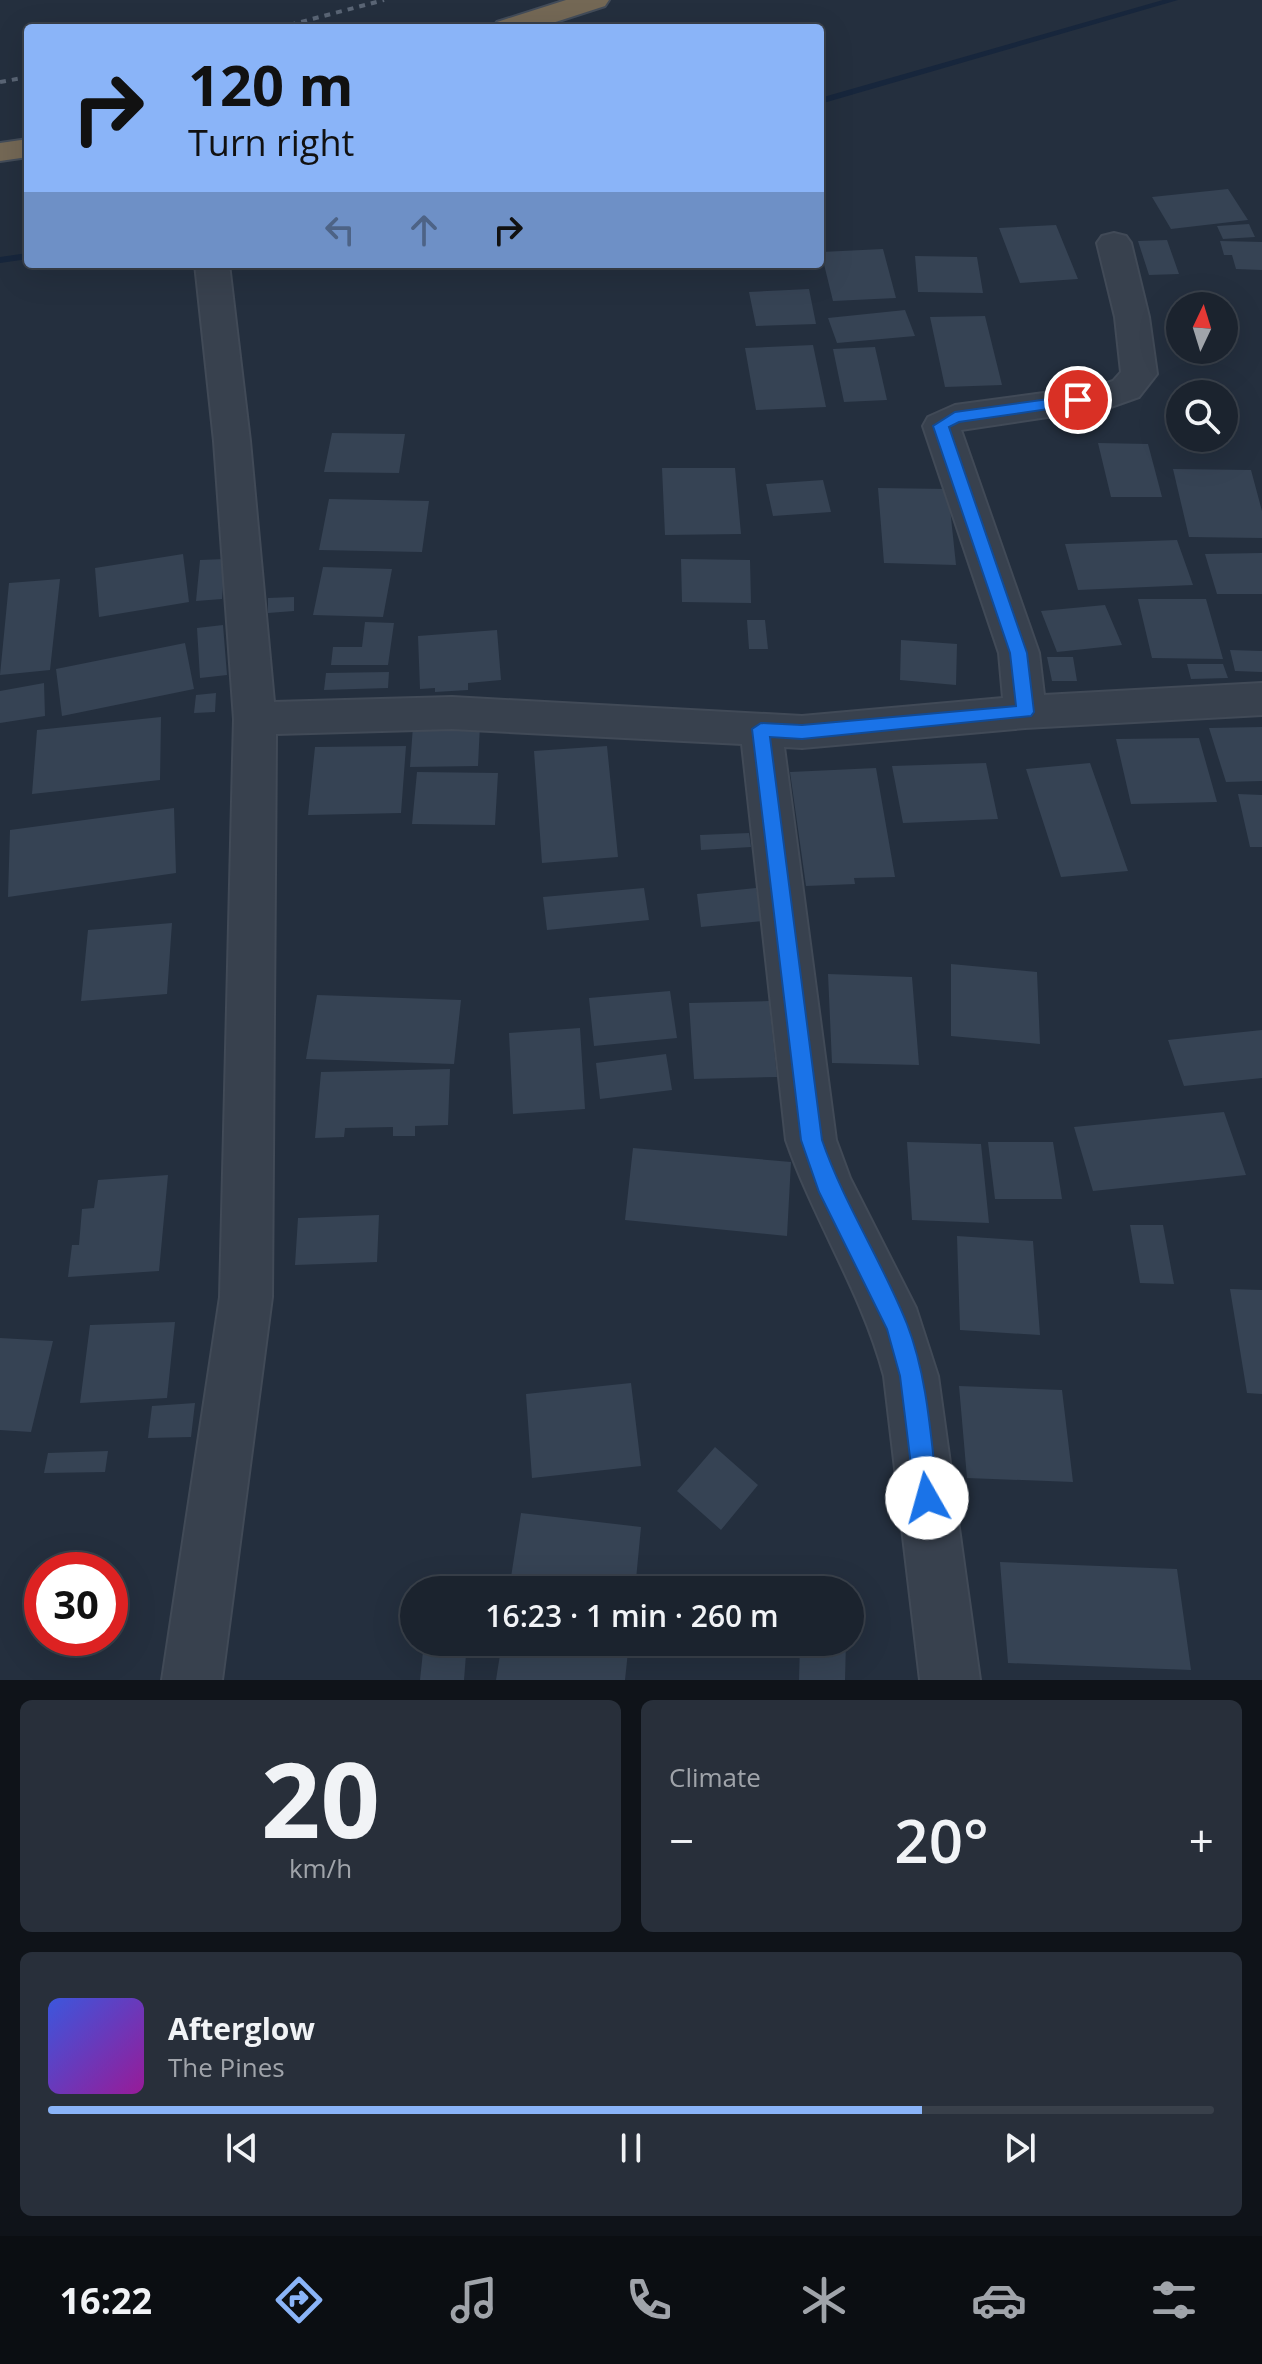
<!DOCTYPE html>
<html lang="en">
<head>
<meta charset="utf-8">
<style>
	:root { --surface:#1b232e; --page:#282f3a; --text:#f1f3f6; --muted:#a0a4aa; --line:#39404a; --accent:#8ab4f8 }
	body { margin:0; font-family:"Open Sans",sans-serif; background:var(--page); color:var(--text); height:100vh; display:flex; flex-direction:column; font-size:30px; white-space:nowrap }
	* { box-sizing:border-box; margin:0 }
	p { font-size:26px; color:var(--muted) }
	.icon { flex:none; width:44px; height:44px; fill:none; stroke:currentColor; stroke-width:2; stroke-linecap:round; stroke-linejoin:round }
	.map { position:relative; height:1680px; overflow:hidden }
	.panel { display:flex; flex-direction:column; gap:20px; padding:20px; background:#0f1319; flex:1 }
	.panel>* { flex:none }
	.guide { position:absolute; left:24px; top:24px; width:800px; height:244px; border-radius:8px; box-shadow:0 8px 32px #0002,0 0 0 2px var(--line); background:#8ab4f8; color:#111; overflow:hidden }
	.needle { width:52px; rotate:4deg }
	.tools { position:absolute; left:1166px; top:292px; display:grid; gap:16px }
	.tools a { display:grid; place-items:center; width:72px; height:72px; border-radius:50%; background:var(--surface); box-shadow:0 8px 32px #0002,0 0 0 2px var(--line); font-size:40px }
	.speed { position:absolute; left:24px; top:1552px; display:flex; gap:16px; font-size:40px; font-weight:700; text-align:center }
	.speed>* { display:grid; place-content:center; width:104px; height:104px; border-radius:50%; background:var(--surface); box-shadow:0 8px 32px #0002,0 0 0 2px var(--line); line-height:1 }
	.speed .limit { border:12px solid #d22; background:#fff; color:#111 }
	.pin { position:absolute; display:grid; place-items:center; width:68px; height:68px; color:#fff; margin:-34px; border:4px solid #fff; border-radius:50%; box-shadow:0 2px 8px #0007 }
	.me { position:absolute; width:88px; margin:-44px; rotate:353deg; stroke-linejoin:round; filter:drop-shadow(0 0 6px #0008) }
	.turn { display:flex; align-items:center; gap:28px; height:168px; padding:0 32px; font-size:36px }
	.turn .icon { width:104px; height:104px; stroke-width:2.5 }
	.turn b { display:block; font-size:56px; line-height:68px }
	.lanes { display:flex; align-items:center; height:76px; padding:0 32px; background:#0003; justify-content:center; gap:40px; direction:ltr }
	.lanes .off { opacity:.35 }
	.big { font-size:60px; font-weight:600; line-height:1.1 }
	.panel .widget { flex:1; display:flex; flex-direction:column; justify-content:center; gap:12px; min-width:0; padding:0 28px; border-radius:12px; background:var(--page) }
	.panel .dial { align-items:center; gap:0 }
	.dial b { font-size:104px; line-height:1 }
	.song { display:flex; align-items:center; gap:24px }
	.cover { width:96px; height:96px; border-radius:12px; background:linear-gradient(135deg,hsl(230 70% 55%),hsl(300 70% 35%)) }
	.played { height:8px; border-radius:4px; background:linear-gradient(90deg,var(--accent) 75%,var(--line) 75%) }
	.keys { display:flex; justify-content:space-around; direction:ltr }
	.heat { display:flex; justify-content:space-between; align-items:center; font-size:44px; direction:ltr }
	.panel .tiles { flex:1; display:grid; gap:20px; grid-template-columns:1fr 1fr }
	.widget:last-child { grid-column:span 2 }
	.trip { position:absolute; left:400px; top:1576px; width:464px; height:80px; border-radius:40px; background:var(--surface); box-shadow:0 8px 32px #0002,0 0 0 2px var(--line); font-weight:600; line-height:80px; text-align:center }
	.tabs { display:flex; height:128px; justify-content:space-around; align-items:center; background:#0b0e12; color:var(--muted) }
	.tabs .icon { width:56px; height:56px }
	.tabs .active { color:var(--accent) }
	.tabs b { font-size:36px; color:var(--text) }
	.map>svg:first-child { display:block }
</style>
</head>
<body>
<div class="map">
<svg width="1262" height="1680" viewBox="0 0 1262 1680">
	<rect width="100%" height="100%" fill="#242f3e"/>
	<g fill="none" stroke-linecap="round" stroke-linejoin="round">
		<!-- stream -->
		<path fill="#17263c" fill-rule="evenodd" d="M1163,0H1178L820,104V98Z
			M28,253V259L0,263V257Z"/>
	</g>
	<!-- building -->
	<path fill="#364354" d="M1228,189L1248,220L1171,229L1152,197Z
		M1249,224L1255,237L1223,239L1217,226Z
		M1056,225L1078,279L1020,283L999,228Z
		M1167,240L1179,274L1149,275L1138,241Z
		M1220,241L1262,242V270L1236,269L1232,255H1224Z
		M883,249L896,298L833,301L821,252Z
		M915,256L977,257L983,293L918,292Z
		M809,289L816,324L756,326L749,292Z
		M905,310L915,336L837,343L828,318Z
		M985,316L1002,385L945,387L930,317Z
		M813,345L826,407L756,410L745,348Z
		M875,347L887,400L844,402L833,349Z
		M332,433L405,434L399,473L324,472Z
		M1098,443L1148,444L1162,497H1111Z
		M662,468H735L741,534L665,535Z
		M1173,469L1251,470L1262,511V538L1189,537Z
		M823,480L831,512L773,516L766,484Z
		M878,488L948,489L956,565L884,563Z
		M329,499L429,501L422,552L319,550Z
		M1177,540L1193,585L1078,590L1065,544Z
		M1262,553V594H1217L1205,554Z
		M183,554L189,602L99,617L95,568Z
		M225,559L222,599L196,601L200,560Z
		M681,559L750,560L751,603L682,602Z
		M323,567L392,569L383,617L313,615Z
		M60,579L50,670L0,675L9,583Z
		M294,597V611L268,613V598Z
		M1138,599H1206L1223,659L1152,658Z
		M1105,605L1122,645L1057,652L1041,611Z
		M747,620H765L768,649H749Z
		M365,622L394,623L388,665H331L333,647H362Z
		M223,625L227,675L200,678L197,628Z
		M497,630L501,680L468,683V690L435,692V688L420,689L418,636Z
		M901,640L957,644L956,685L900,680Z
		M185,643L194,689L62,716L56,669Z
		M1230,650L1262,651V672L1235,671Z
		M1047,657H1073L1077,681H1052Z
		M1187,664H1223L1228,678L1191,679Z
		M389,672L388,688L324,690L326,673Z
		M44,683L45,716L0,723V691Z
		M216,693L215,712L194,713L196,695Z
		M161,717L160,780L32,794L37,730Z
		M480,724L478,766L410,767L413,726Z
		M1262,727V781L1226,782L1209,728Z
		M1199,738L1217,802L1131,804L1116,739Z
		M406,746L401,813L308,815L315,747Z
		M607,746L618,857L542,863L534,751Z
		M986,763L998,819L903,823L892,766Z
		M1090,763L1128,871L1061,877L1026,769Z
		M876,768L895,877L854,878L855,884L806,886L790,772Z
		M417,772L498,773L495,825L412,824Z
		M1238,794L1262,795V847H1250Z
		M174,808L176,873L8,897L10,830Z
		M749,833L751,847L701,850L700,835Z
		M644,888L649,920L547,930L543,897Z
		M756,888L763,921L701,927L697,894Z
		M172,923L167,994L81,1001L88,930Z
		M951,964L1037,972L1040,1044L951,1036Z
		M828,974L912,977L919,1065L832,1063Z
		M670,991L677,1038L594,1046L589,998Z
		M317,995L461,1000L454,1064L306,1059Z
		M769,1001L777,1077L694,1079L689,1003Z
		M580,1028L585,1109L513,1114L509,1033Z
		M1262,1030V1078L1184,1086L1168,1040Z
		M666,1054L672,1090L600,1099L596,1063Z
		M450,1069L448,1125L415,1126V1136H393V1127L345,1128L344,1137L315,1138L321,1072Z
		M1224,1112L1246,1175L1093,1191L1074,1127Z
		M907,1142L981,1144L989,1223L912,1220Z
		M988,1142H1053L1062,1199H995Z
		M633,1148L791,1162L787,1236L625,1220Z
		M168,1175L159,1271L68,1277L72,1245H79L82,1209L94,1208L98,1180Z
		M379,1215L377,1262L295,1265L298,1218Z
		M1130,1225H1163L1174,1284L1140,1283Z
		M957,1236L1033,1241L1040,1335L960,1330Z
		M1230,1289L1262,1290V1394L1247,1393Z
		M175,1322L167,1398L80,1403L90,1325Z
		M0,1338L53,1341L31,1432L0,1430Z
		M631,1383L641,1466L532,1478L526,1394Z
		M959,1386L1062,1390L1073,1482L967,1478Z
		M195,1403L191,1437L148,1438L152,1406Z
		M715,1447L758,1485L721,1530L677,1491Z
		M108,1451L105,1472L44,1473L48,1453Z
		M521,1513L641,1527L635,1590H509Z
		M1000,1562L1177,1569L1191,1670L1008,1663Z
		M801,1584L838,1588L837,1590H801Z
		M424,1642H467L464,1680H420Z
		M502,1642H629L625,1680H496Z
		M800,1642H846L845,1680H799Z"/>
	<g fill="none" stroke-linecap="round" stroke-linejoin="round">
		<defs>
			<path id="street" d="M1114,233L1126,236L1131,243L1149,317L1157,374L1139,397L1108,408L961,430L1039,653L1044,695L1262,683V715L1025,728L802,748L784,747L836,1140L850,1178L916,1308L938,1376L980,1680H920L884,1376C862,1293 814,1221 786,1140L742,744L452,729L276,734L272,1297L222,1680H162L220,1297L234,719L214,441L195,264H229L250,441L274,702L452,697L802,716L1003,698L999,653L923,426L928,417L955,405L1102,385L1113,381L1121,372L1115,317L1097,243L1102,236Z"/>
			<path id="highway" d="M566,0H609L605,6L537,28H492L497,22Z
				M28,139V157L0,161V143Z"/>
		</defs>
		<!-- street casing -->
		<use href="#street" stroke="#414a57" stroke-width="4"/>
		<!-- highway casing -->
		<use href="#highway" stroke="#434c59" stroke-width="4"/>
		<!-- street -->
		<use href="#street" fill="#38414e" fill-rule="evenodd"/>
		<!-- highway -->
		<use href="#highway" fill="#746855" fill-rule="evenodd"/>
		<!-- rail -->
		<path stroke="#5a6575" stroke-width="4" stroke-dasharray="6 6" stroke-linecap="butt" d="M278,28L384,0
			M0,82L28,77"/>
	</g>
	<!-- route -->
	<path fill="#1a73e8" stroke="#114b97" stroke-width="2" d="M1078,395L1083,397V404L959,422L949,427L1027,653L1034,712L1031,716L802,739L770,737L822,1140C844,1204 882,1261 907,1324C928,1378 931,1440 938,1498L935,1506L927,1509L918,1506L915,1498L900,1376L887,1329L819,1192L801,1140L752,729L761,723L802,725L1016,706L1010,653L933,426L955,412Z"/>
</svg>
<div class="tools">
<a><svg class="needle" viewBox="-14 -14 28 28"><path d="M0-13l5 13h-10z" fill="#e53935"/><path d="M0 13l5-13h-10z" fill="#a0a4aa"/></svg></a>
<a><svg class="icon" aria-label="search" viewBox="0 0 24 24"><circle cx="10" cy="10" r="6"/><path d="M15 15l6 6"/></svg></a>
</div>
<div class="speed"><div class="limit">30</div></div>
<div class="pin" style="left:1078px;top:400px;background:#d93025"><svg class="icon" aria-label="arrive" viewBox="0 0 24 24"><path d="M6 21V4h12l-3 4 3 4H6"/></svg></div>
<svg class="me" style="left:927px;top:1498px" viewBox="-20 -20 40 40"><circle r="19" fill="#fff"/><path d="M0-13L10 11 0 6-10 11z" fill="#1a73e8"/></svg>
<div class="trip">16:23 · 1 min · 260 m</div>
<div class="guide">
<div class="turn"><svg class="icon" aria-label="right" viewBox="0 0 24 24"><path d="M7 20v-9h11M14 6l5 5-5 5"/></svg><div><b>120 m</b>Turn right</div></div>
<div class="lanes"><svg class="icon off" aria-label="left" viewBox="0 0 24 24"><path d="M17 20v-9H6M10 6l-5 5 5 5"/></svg><svg class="icon off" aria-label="ahead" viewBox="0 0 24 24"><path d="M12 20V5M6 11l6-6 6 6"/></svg><svg class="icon" aria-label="right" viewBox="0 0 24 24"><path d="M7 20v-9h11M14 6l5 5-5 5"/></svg></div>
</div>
</div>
<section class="panel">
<div class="tiles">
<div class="widget dial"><b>20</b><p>km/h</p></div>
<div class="widget"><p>Climate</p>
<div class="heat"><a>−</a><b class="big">20°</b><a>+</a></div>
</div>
<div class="widget">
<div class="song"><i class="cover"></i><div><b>Afterglow</b><p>The Pines</p></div></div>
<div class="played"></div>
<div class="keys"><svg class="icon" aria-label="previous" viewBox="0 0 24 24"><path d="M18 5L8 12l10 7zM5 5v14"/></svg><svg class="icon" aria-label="pause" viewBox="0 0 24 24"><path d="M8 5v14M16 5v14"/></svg><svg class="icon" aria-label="next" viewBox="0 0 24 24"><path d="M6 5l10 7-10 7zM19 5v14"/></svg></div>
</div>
</div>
</section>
<nav class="tabs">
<b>16:22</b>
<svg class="icon active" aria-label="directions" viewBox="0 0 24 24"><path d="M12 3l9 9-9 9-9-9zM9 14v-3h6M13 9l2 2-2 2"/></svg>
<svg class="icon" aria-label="music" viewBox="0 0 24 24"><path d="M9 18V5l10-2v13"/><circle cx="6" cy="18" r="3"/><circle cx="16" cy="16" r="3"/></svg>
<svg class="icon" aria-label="phone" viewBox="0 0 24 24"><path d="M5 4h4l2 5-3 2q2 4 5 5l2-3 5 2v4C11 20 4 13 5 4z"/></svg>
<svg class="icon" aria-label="climate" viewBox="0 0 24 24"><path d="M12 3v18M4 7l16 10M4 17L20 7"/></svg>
<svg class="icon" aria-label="car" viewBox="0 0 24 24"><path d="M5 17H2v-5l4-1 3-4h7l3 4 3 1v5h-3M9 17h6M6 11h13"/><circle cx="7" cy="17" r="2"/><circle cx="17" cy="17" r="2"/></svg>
<svg class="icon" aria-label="filters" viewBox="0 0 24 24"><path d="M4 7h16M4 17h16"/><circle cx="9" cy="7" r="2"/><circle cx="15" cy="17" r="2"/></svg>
</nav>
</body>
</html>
